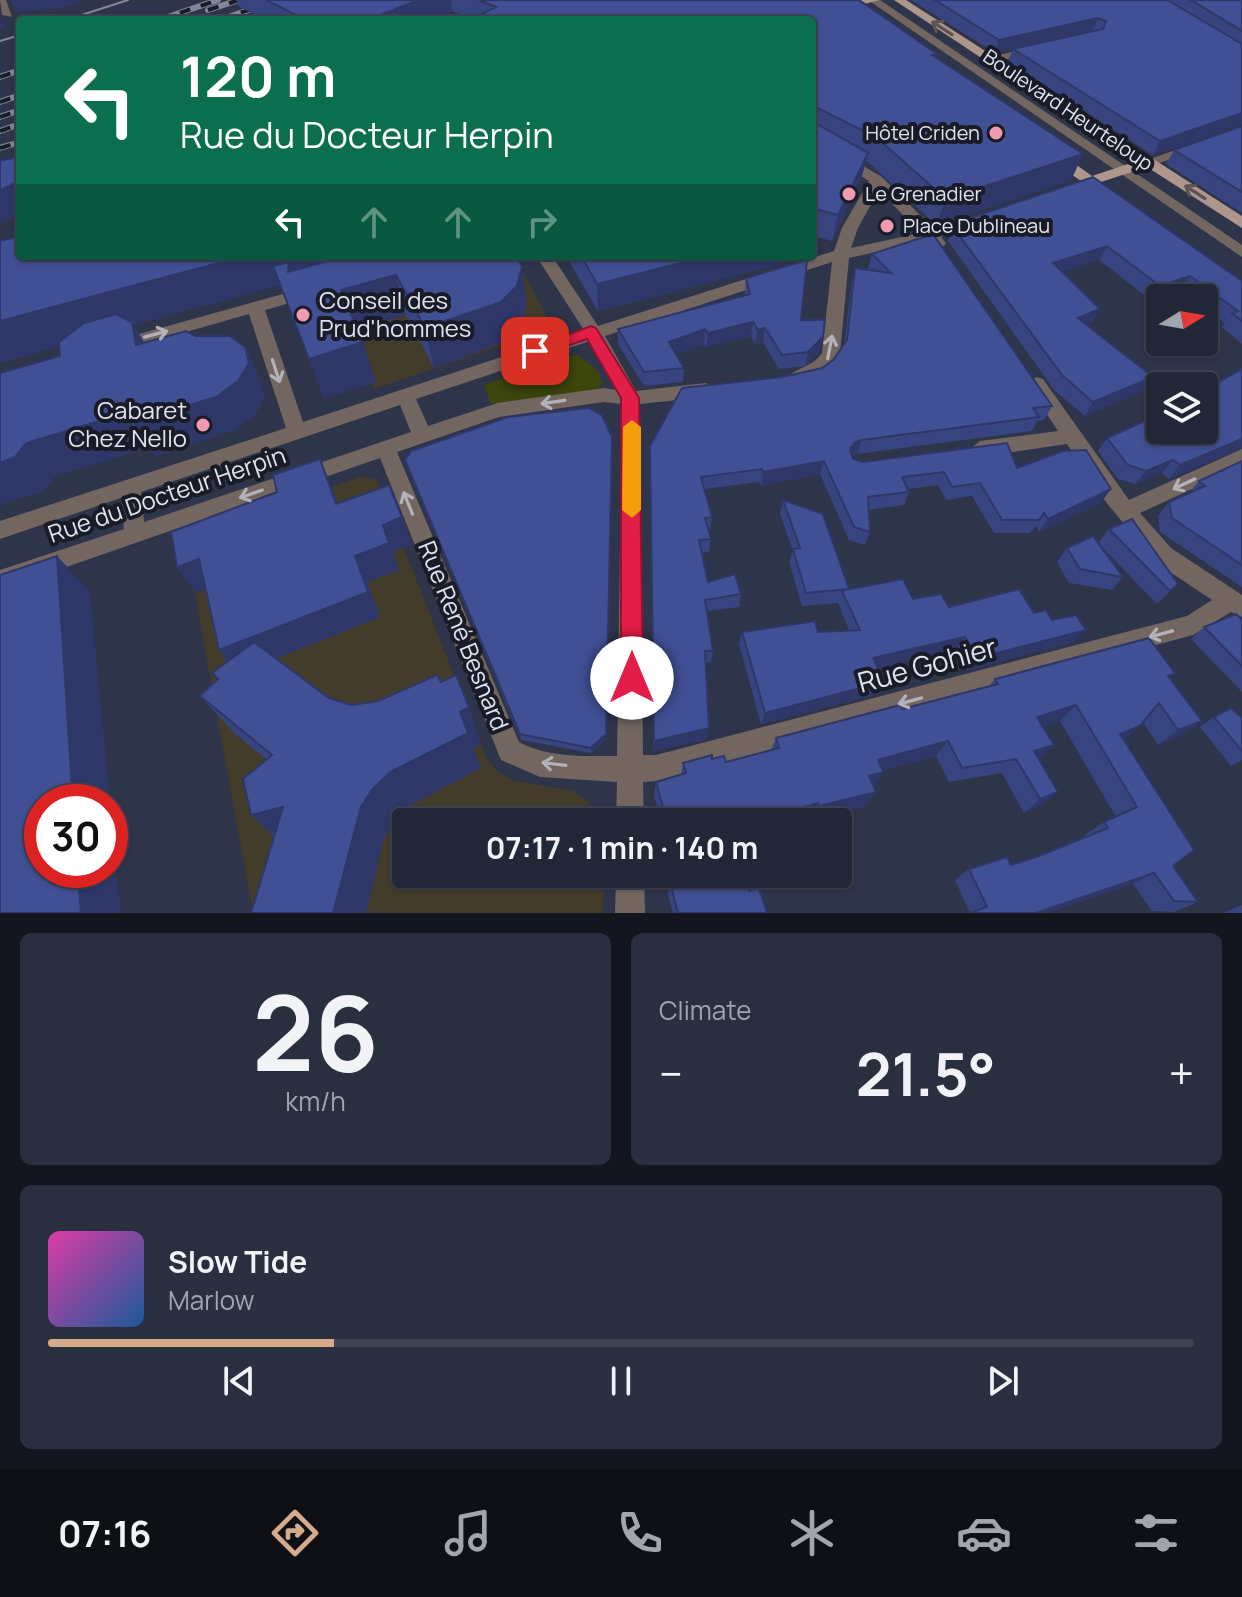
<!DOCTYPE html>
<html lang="en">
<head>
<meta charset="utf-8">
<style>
	:root { --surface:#222738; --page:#2a2f40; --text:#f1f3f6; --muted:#a2a5ae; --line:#3f4453; --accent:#d6ab8b }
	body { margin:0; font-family:Manrope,sans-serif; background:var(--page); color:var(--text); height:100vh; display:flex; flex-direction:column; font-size:30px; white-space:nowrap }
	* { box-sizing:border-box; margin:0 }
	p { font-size:26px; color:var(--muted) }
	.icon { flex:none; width:44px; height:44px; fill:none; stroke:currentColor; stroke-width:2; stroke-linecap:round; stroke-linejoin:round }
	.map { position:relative; height:913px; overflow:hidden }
	.details { display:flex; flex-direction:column; gap:20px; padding:20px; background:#13151f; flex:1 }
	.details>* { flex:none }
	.banner { position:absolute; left:16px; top:16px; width:800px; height:244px; border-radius:8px; box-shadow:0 2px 6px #0004,0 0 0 2px var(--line); background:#0b6e4f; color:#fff; overflow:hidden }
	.needle { width:52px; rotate:79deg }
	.fabs { position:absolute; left:1146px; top:284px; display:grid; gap:16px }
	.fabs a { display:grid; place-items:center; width:72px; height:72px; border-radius:8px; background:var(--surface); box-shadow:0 2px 6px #0004,0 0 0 2px var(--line); font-size:40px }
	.speed { position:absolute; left:24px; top:784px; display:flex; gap:16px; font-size:40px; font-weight:700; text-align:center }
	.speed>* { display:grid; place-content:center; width:104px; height:104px; border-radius:50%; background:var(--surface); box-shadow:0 2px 6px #0004,0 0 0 2px var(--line); line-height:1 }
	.speed .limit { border:12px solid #d22; background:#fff; color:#111 }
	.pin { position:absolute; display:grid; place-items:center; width:68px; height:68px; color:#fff; margin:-34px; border-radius:16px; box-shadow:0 4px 12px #0006 }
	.me { position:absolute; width:88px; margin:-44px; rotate:0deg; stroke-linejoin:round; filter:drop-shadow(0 0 6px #0008) }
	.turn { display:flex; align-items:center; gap:28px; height:168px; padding:0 32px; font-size:36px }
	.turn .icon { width:104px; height:104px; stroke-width:2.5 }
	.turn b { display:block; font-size:56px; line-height:68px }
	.lanes { display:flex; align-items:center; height:76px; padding:0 32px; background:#0003; justify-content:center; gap:40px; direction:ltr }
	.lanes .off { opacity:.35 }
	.big { font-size:60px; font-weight:700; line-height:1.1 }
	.details .widget { flex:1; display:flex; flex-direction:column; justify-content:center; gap:12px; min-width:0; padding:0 28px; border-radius:12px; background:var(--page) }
	.details .dial { align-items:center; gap:0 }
	.dial b { font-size:104px; line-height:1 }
	.song { display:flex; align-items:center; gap:24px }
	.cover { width:96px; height:96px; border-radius:12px; background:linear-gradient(135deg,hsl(320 70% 55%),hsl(210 70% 35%)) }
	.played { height:8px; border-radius:4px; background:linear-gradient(90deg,var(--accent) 25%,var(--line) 25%) }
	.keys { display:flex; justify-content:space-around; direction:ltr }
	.heat { display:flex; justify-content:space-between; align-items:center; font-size:44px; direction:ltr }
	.details .tiles { flex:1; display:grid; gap:20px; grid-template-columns:1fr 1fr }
	.widget:last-child { grid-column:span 2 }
	.trip { position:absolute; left:392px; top:808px; width:460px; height:80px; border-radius:8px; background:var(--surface); box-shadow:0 2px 6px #0004,0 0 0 2px var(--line); font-weight:700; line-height:80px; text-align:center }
	.menu { display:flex; height:128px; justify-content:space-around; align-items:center; background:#0e1016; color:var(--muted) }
	.menu .icon { width:56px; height:56px }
	.menu .on { color:var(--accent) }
	.menu b { font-size:36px; color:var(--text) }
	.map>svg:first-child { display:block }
</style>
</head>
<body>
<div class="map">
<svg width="1242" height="913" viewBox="0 0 1242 913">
	<rect width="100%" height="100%" fill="#2e344a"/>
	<!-- commercial -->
	<path fill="#433c2b" d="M515,256L552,327L375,389L372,383L324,398L292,314Z
		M363,476L377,480L487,759L498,772L514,781L574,791L588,802L600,822H406V874H604L603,913H253L185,539Z"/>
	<!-- green -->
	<path fill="#3d470d" d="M578,355L599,372L602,384L595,392L491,404L484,385L561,357Z"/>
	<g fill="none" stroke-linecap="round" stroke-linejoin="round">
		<!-- pedestrian -->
		<path fill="#736661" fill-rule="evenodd" d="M868,0H880L1242,245V257Z"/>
		<!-- minor -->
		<path fill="#736661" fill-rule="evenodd" d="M0,0H6L12,17L2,15Z
			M1038,45L1044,49L1042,51L990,63L984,59Z
			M1242,126V134L1154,165L1142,162Z
			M812,136L882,177L934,229L978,215L986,220L941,237L946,243L944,246H932L927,241L849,258L840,354L827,372L797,384L790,383L788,378C797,366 812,368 822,353L832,262L605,336L636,391L706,383L715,390L706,397L640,404L643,755H656L1187,616L1212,600L1155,562L1106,502L1067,444L980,457L973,454L970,449L980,441L1058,431L1027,384L1036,377L1043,379L1129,500L1242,449V466L1140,513L1171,548L1242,595V617L1231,612L1193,635L656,781L643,782L644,822H616L617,782L540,777L501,760L380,458L0,590V570L124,529L121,498L0,539V521L286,428L249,314L116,352L110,350L107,346L110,342L312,286L318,287V295L265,310L303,422L584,330L536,256H552L598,326L834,251L842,228L869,181L812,146ZM879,190L920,233L851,248L858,228ZM590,341L616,390L604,388L498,403L428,426L416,399ZM604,402L621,404L622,408L617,756C585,756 548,758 519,742L397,452L499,417ZM400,405L411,432L144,522L141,492Z
			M616,874H644L645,913H615Z"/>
		<!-- primary -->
		<path fill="#af968c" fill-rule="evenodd" d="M859,0H880L845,9L840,6Z
			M894,0H906L1242,216V228L1147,167L1101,182L1114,193L1112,196H1102L1050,159V153H1060L1092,176L1137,161Z"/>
		<!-- tram -->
		<path stroke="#82879a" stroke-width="2" d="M66,20L128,0
			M0,41L20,35"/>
		<defs>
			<path id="rail" d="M208,10L239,0
				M159,20L218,0
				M220,20L277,0
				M260,20L315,0
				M0,77L20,70
				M0,102L20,95
				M0,117L20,110
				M0,131L20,124
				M0,148L20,142"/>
		</defs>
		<!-- rail casing -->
		<use href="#rail" stroke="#82879a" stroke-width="6"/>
		<!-- rail -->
		<use href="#rail" stroke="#191c26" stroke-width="4" stroke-dasharray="11" stroke-linecap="butt"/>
	</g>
	<!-- wall -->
	<path fill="#38447f" d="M236,0H859L936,57L1083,154L1071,180L936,225L869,163L866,161L861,179L832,241L812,236V20L471,19L452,11L431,20H266L238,6Z
		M911,0H1242V124L1153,155L1008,62L1013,49L995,53Z
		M1242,126V213L1166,164L1174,150Z
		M1093,177L1242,281V344L1222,327L1225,323L1204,308V298H1191L1181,290L1151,300L1099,260L1062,272L1100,309L1092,323L1087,325L1143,391L1085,416L1054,390L948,241L955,223Z
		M872,254L1052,406L1044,420L1037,421L1032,431L857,454L852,456L853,459L863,462L1017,468L1101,503L1039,532L1036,526L1030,533H994L972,496L946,500L938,485L908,489L909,492L904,505L868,510L870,532L865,545L849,540L820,474L761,486L759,482L705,489L712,517L710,530H708L711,539L709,552L702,553L708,582L741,594L739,607L707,611L713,651L711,662L706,663L707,739L653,751L650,446L782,377L822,368L833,360L844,344L852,282L855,268L870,270L868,268Z
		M20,256H516L527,305L521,325L506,341L434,368L406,315L358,329L376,382L324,398L280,285L134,325L144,343L195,336L245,347L261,381L265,397L255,415L234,430L156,456L148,447L54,477L44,491L31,495L60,356L59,346L0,363Z
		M566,256H794L792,261L598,311Z
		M746,278L823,337L819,352L805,366L779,369L763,342L755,344L751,336L706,347L704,344L676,354L684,368L683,382L644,386L618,344V329L745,295Z
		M1242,369V448L1169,479L1162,473L1135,484L1118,479L1098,451L1107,438L1160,430H1204V390Z
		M612,444L606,739L591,753L521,740L405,460Z
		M1242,461V587L1160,532L1158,516L1169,502L1189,493L1199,481Z
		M332,487L338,504L402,517L411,544L393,552L399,570L367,582L380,617L277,658L329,698L351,705L378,701L441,682L481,744L473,748L481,768L410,805L394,822L384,838L274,837L251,815L267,760L235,734L200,696L218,680L212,673L228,662L219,650L206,589L196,593L177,567Z
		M783,500L849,589L913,599L949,607L1034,613L1052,620L1074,642L968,670L956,649L878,668V694L761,724L739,644L742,632H818L849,630L838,603L802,606L789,562L793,551L780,514Z
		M1109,529L1178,584L1157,604L1100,545L1123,577L1112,590L1069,583L1057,562L1067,548L1098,543Z
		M1242,620V692L1191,639L1204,627Z
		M1170,678L1181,736L1158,745L1143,722L1124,740L1173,866L1198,902L1174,912L1152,911L1133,884L970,913L955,880L969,869L1011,865L1086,837L1085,835L1104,822L1116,817L1060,721L1043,726L1054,745L1039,759L1042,805L1024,813L1002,773L949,782L936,756L883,770L873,786L866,806L812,819L811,816L790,822H662L654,796L656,782L681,775L683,763L712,759L726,762L771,750L776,738L902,709L989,686L995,679Z
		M1214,717L1242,718V760L1231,766L1200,727Z
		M668,874H743L749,891L767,913H673L668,894L671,883Z
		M1242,905V913H1225V912Z"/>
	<!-- shaded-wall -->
	<path fill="#2e3768" d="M10,0H86L62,8L17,12Z
		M418,0H451L452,11L431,20H368Z
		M1098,18L1092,31L995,53L999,40Z
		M0,19L5,28L0,30Z
		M1242,113V124L1153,155L1160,141Z
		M868,153L861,179L832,241L838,215Z
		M1083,154L1071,180L936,225L946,199Z
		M20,181V215L0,224V190Z
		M1107,246L1099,260L1046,277L1053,263Z
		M245,256H333L334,260L281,285L134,325L152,357L136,345L132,326L0,363V321Z
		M709,256H794L792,261L598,311L597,284Z
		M522,266L527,305L521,325L506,341L434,368L425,328Z
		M396,275L406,315L354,330L341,290Z
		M1190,276L1181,290L1151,300L1160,286Z
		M1100,309L1092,323L1070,332L1078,318Z
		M753,322L751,336L706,347L708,333Z
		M765,328L763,342L755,344L758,330Z
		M705,329L704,344L668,357L669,342Z
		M823,337L819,352L805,366L808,352Z
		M363,342L376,382L324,398L309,359Z
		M245,347L261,381L265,397L255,415L234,430L156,456L133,422Z
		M1153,377L1143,391L1085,416L1093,402Z
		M125,413L148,447L54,477L44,491L0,505V463L26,443Z
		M1242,439V448L1169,479L1180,465Z
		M862,440L857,454L850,456V450L855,442Z
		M612,444L606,739L591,753V748Z
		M320,459L332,487L348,531L336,504Z
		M1173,460L1162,473L1135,484L1146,471Z
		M824,461L820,474L761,486L763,472Z
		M1111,489L1101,503L1039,532L1048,519Z
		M402,517L411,544L393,552L399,570L367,582L380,617L238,674L219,650L355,556L383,525Z
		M57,556L90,591L121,913H81L78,870H110V802H73Z
		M199,559L218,585L196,593L177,567Z
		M1086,630L1074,642L968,670L977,658Z
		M965,637L956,649L867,670L873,658Z
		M884,682L878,694L761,724L765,713Z
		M1076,705L1060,721L1022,733L1037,717Z
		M469,707L481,744L473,748L481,768L410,805L394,822L384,838L366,913H333L361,807L372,790L390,772L460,712Z
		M1202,721L1181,736L1158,745L1178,730Z
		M1140,726L1121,742L1102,749L1120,734Z
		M709,728L707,739L653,751L654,741Z
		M948,741L936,756L869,774L878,760Z
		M1054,745L1039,760L1019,766L1034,751Z
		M884,772L874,786L860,790L869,776Z
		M876,792L866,806L812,819L819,806Z
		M1058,792L1042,805L1024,813L1040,799Z
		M818,803L811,816L790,822H752Z
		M283,807L284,845L251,815Z
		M1154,873L1133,884L1048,913H1036Z"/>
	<!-- building -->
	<path fill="#414f94" stroke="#2e3768" stroke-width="2" d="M266,0H418L368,20H306Z
		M479,0H859L937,54L932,55L1083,154L946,199L876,137L816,107L815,123L868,153L838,215L812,208V20H469L496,7Z
		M935,0H1167L1242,44V113L1160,141L1013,49L1103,29L1106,21L1098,18L999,40Z
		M1191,0H1242V31Z
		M1242,126V192L1174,150Z
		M20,147V181L0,190V161L12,158Z
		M1093,177L1242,281V321L1232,313L1238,311L1190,276L1160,286L1107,246L1053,263L1100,309L1078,318L1153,377L1093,402L1062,375L953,227L957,226L955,223Z
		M933,234L1052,406L1033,408L1039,417L862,440L855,442L850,450L853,459L863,462L1007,443L1017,468L1063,451L1086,450L1111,489L1048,519L1044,513L1039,520H1002L980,483L952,487L944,472L902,477L909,492L868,497L870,532L854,527L824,461L763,472L762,469L701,477L712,517L705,518L711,539L699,540L708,582L735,574L741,594L705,600L713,651H705L709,728L654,741L650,446L682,388L782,377L822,368L833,360L847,340L855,268L891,273L872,254Z
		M20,236V256H245L0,321V241Z
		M339,256H516L522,266L517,286L501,302L425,328L396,275L341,290L363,342L309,359L273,266L289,262L288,272L339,258Z
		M581,256H709L597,284Z
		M807,260L801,320H825L823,337L808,352L782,355L765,328L758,330L753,322L708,333L705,329L669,342L684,368L644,372L618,329L750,294L746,278Z
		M116,314L132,322L136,345L186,331L195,336H230L245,347L249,363L238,381L216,397L133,422L125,413L60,433L26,443L15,457L0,463V373L60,356L59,342L84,323Z
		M1242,369V439L1180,465L1173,460L1146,471L1128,465L1107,438L1160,414V430H1204V406L1218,400L1205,389Z
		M589,408L602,415L612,437L606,734L591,748L520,734L405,460L411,451L508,417Z
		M320,459L336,504L389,485L402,517L383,525L389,543L355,556L368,592L219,650L199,559L177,567L171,532L277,492L273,475Z
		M1242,461V565L1172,518L1169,502L1205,486L1199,481Z
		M783,500L823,514L849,589L903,579L913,599L941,594L949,607L1019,589L1034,613L1046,610L1052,620L1076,615L1086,630L977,658L965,637L873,658L884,682L765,713L742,632L815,621L818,632L860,630L842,591L849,589L806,593L793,549L800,548Z
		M1132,519L1178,584L1170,591L1109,529Z
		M1093,536L1123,577L1080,569L1067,548Z
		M57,556L73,802H42V870H78L81,913H0V575Z
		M1236,614L1242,620V666L1204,627Z
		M1149,638L1175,673L1168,676L1202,721L1178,730L1159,703L1140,726L1120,734L1194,850L1173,866L1198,902L1174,901L1154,873L1036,913H969L987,907L969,869L1007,857L1011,865L1039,856L1108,828L1104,822L1137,807L1076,705L1037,717L1054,745L1034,751L1058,792L1040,799L1016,759L962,768L948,741L878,760L884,772L869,776L876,792L819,806L818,803L752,822H667L656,782L686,773L683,763L712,755V759L724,756L726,762L779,748L776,738L900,705L902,709L975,690L998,684L995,679Z
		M254,642L329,698L351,705L378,701L437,675L441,682L456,675L469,707L460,712L468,733L390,772L372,790L361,807L333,913H251L283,807L251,815L243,779L272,755L200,696L218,679L212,673Z
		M1231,708L1242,718V751L1214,717Z
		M673,874H743L749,891L759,888L767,913H678L670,883L675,882Z"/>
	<!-- one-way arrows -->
	<defs><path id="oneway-shaft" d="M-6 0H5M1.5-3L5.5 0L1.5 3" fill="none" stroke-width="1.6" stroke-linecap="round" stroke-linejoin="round" transform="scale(2)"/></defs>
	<g stroke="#5c5354">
		<use href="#oneway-shaft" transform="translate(942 28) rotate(-147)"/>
		<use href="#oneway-shaft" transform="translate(1195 192) rotate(-147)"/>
	</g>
	<g stroke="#b4b2b8">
		<use href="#oneway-shaft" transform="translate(156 334) rotate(-15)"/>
		<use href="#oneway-shaft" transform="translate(830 347) rotate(-79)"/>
		<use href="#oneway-shaft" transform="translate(276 371) rotate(72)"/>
		<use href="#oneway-shaft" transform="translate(553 402) rotate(172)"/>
		<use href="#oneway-shaft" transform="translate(1184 484) rotate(155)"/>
		<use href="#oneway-shaft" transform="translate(251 494) rotate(161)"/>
		<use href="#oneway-shaft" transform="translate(408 503) rotate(-112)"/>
		<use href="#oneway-shaft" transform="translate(1161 634) rotate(165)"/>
		<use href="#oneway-shaft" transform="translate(910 701) rotate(165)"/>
		<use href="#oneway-shaft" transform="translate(554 764) rotate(-173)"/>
	</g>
	<!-- route -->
	<path fill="#e11d48" stroke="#92132f" stroke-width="2" d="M591,326L596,328L639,398L643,678L640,686L632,689L624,686L621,678V398L587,339L535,357L526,351Z"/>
	<!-- slow -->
	<path fill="#f59e0b" d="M632,420L641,427V510L632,518L622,510L623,427Z"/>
	<!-- markers -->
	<g fill="#f19ab2" stroke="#191c26" stroke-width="3">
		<circle cx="996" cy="133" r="8"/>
		<circle cx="849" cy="194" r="8"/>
		<circle cx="887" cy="226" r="8"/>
		<circle cx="303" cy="315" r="8"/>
		<circle cx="203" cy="425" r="8"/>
	</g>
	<g text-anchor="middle" stroke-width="8" stroke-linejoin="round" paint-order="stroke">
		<!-- far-street labels -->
		<g font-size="20" fill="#dfe4f2" stroke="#191c26">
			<text transform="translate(1068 110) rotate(34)" y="7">Boulevard Heurteloup</text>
		</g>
		<!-- far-poi labels -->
		<g font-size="20" fill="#dfe4f2" stroke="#191c26" text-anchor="start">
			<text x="980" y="140" text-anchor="end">Hôtel Criden</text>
			<text x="865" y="201">Le Grenadier</text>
			<text x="903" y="233">Place Dublineau</text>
		</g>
		<!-- poi labels -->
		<g font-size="24" fill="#dfe4f2" stroke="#191c26" text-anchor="start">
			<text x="319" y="309">Conseil des<tspan x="319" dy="28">Prud'hommes</tspan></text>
			<text x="187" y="419" text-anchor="end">Cabaret<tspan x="187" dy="28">Chez Nello</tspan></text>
		</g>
		<!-- street labels -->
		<g font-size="24" fill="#dfe4f2" stroke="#191c26">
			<text transform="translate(167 495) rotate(-19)" y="8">Rue du Docteur Herpin</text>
			<text transform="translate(463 636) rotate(68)" y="8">Rue René Besnard</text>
		</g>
		<!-- near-street labels -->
		<g font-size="28" fill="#dfe4f2" stroke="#191c26">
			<text transform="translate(927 665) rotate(-15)" y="10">Rue Gohier</text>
		</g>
	</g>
</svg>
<div class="fabs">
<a><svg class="needle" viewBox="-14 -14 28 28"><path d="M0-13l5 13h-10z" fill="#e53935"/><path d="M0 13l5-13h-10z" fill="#a2a5ae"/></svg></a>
<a><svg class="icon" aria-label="layers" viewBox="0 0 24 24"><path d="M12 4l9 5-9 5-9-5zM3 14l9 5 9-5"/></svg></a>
</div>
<div class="speed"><div class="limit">30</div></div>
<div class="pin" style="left:535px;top:351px;background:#d93025"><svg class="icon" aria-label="arrive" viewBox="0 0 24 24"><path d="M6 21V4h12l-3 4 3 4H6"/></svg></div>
<svg class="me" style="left:632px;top:678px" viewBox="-20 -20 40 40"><circle r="19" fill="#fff"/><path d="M0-13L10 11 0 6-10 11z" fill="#e11d48"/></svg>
<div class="trip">07:17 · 1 min · 140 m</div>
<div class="banner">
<div class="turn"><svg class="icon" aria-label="left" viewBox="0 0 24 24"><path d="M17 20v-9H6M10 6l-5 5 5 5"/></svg><div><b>120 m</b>Rue du Docteur Herpin</div></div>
<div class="lanes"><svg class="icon" aria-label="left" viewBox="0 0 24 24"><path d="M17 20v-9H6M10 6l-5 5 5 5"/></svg><svg class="icon off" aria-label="ahead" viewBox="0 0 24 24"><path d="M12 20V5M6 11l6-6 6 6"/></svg><svg class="icon off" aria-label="ahead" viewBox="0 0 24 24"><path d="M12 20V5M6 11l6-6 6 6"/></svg><svg class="icon off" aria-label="right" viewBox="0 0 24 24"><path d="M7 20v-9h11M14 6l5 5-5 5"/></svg></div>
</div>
</div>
<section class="details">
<div class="tiles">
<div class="widget dial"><b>26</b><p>km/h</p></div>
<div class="widget"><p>Climate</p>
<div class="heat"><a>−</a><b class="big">21.5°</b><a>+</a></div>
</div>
<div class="widget">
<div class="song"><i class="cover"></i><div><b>Slow Tide</b><p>Marlow</p></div></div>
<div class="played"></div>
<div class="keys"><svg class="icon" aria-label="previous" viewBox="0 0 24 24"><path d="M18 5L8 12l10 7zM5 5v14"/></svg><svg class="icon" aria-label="pause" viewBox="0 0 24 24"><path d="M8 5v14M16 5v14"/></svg><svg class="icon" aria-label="next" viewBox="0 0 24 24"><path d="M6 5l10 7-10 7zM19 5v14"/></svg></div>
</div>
</div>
</section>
<nav class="menu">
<b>07:16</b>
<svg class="icon on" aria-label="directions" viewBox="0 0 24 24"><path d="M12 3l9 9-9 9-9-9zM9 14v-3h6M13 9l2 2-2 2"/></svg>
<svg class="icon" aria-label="music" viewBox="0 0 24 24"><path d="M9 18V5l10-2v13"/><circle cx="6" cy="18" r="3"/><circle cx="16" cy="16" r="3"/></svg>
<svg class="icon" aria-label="phone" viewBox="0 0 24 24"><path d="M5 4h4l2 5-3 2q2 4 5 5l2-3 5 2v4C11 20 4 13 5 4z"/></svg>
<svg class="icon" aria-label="climate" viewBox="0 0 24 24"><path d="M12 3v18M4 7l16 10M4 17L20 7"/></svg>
<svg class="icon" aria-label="car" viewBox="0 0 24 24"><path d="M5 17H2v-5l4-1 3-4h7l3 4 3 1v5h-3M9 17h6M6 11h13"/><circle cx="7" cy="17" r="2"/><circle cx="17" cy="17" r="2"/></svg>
<svg class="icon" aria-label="filters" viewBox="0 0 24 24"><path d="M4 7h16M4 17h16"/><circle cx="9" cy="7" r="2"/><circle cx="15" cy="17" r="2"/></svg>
</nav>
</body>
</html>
